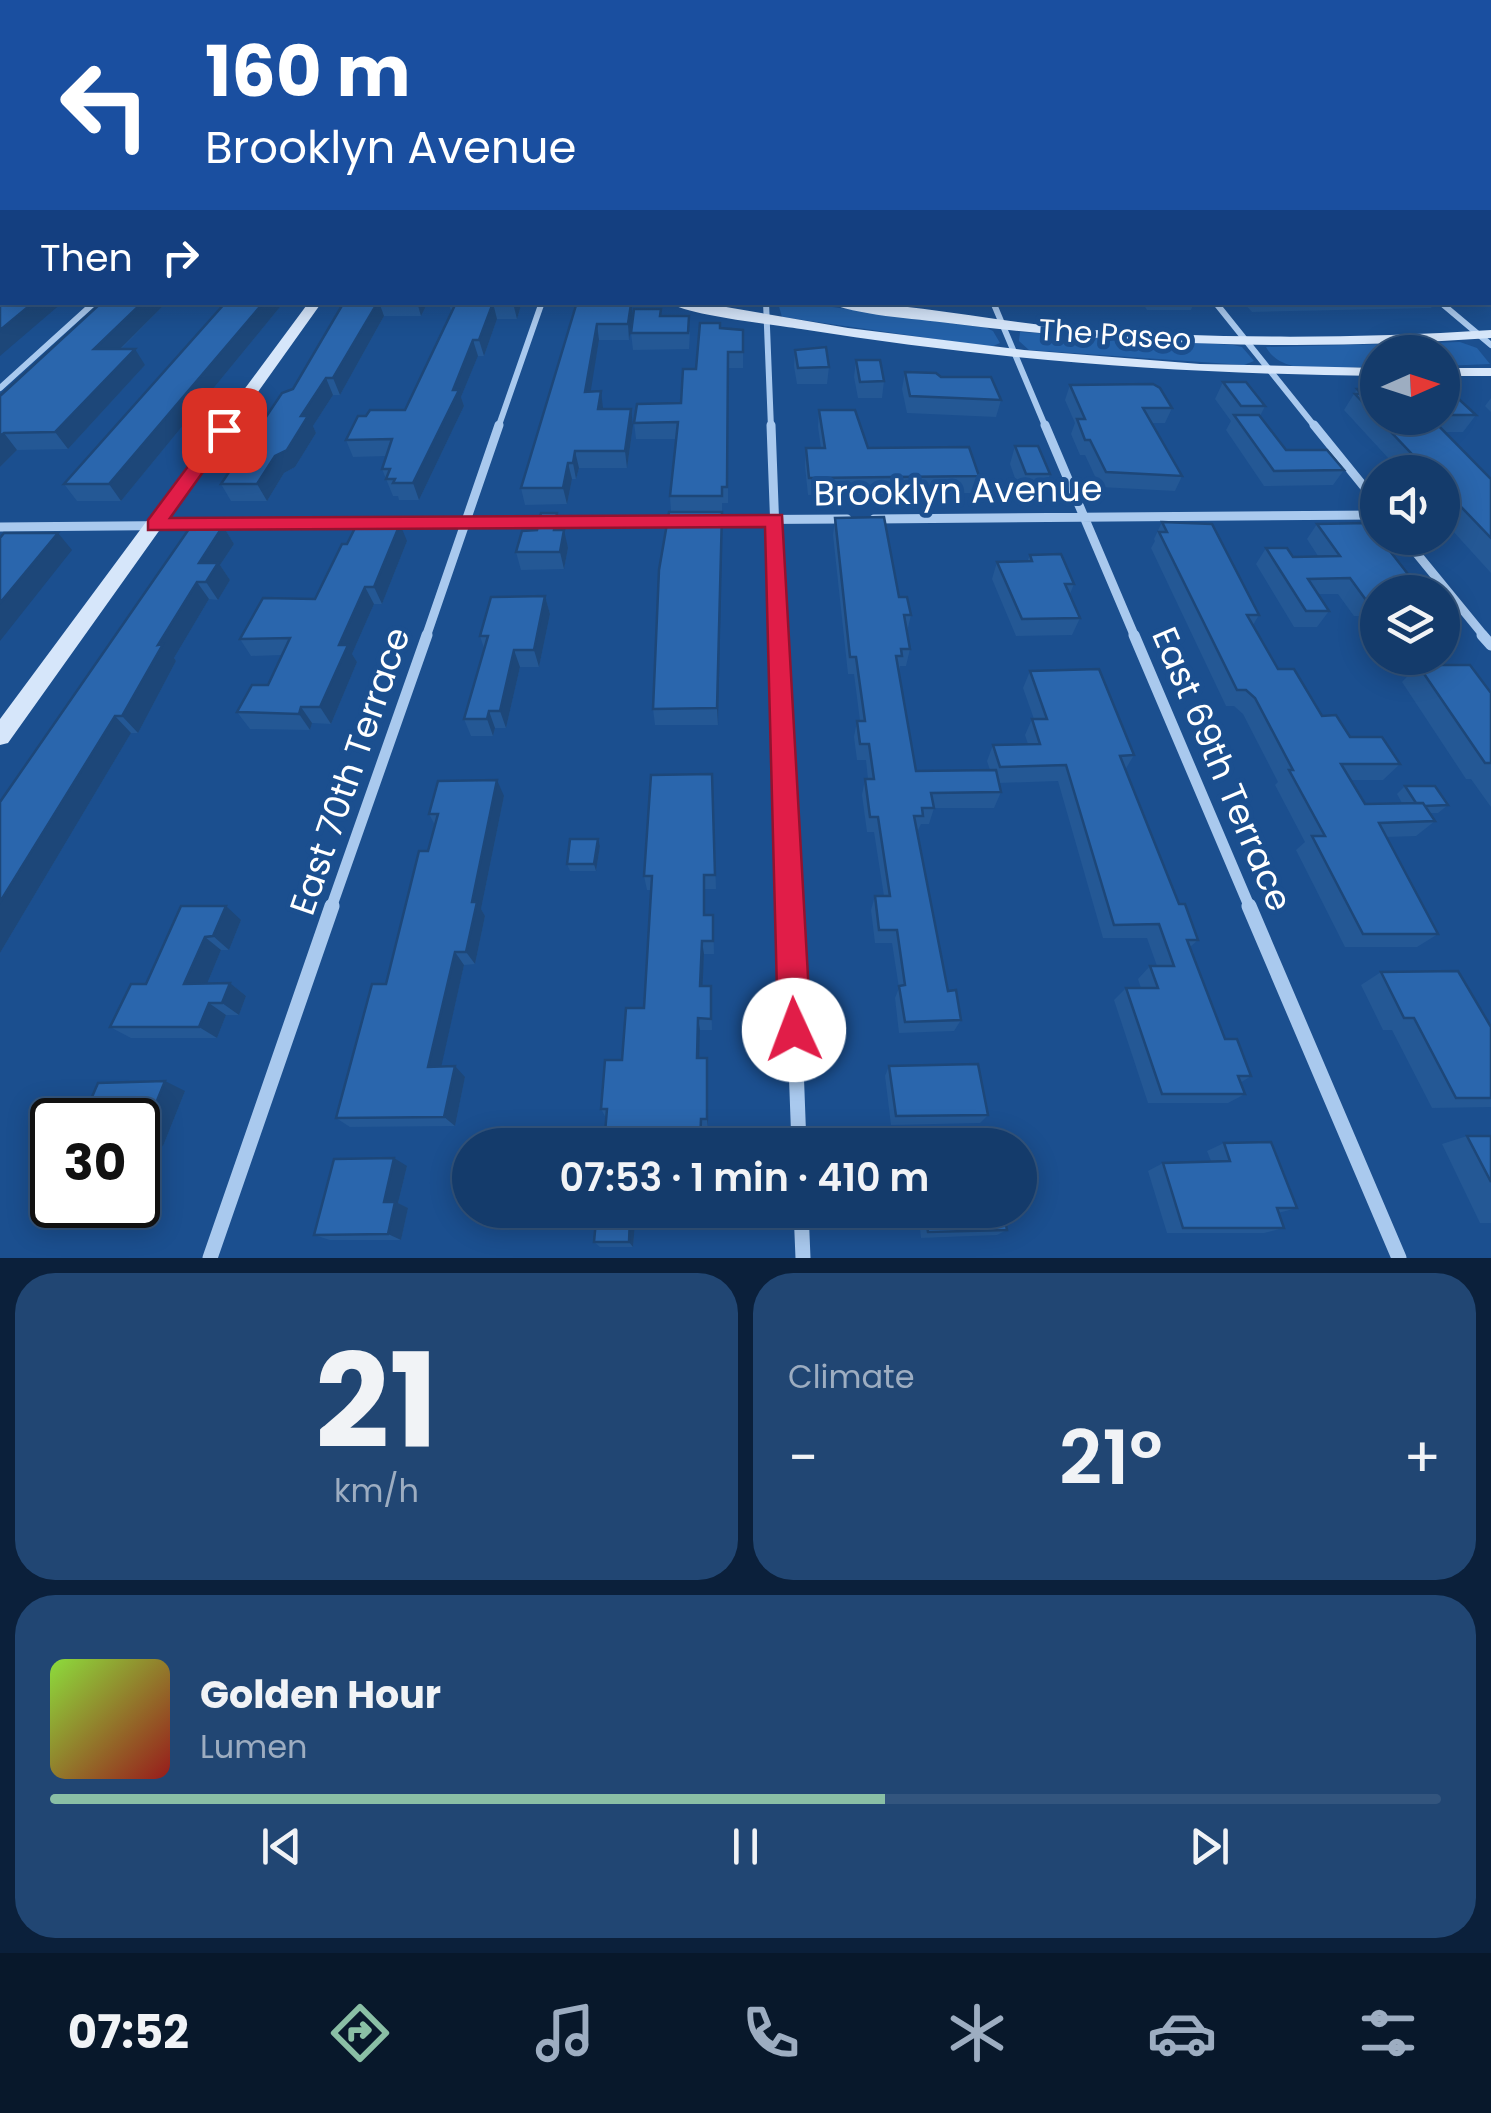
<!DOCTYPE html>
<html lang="en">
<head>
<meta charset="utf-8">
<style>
	:root { --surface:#143b6b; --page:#214673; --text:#f1f3f6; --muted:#9dadc1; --line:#33557e; --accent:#8abfa5 }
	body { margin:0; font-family:Poppins,sans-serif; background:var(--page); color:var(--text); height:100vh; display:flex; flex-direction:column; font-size:38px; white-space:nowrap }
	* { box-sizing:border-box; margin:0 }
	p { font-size:32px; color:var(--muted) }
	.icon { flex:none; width:55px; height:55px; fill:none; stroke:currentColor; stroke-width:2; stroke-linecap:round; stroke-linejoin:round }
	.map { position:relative; height:1258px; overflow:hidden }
	.drawer { display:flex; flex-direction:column; gap:15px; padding:15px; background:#0b203b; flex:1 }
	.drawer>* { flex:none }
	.banner { position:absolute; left:0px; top:0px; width:1492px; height:305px; box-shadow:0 5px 25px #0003,0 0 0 2px var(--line); background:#1a4fa0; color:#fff; overflow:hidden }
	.needle { width:65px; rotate:87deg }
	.buttons { position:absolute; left:1360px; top:335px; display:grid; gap:20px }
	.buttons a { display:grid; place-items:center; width:100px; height:100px; border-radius:50%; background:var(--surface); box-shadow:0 5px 25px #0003,0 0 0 2px var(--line); font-size:50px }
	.speed { position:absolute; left:30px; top:1098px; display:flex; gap:20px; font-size:50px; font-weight:700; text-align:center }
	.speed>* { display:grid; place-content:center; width:130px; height:130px; border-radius:50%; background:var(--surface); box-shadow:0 5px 25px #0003,0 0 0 2px var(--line); line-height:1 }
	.speed .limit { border:5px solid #111; border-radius:15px; background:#fff; color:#111 }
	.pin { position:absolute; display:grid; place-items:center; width:85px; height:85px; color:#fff; margin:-42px; border-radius:20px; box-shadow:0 5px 15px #0006 }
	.me { position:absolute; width:110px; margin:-55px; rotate:358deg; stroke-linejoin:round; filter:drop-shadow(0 0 8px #0008) }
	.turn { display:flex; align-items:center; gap:35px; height:210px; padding:0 40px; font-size:45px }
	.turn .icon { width:130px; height:130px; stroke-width:2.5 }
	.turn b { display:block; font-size:70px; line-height:85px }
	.then { display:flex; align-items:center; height:95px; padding:0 40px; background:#0003; gap:20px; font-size:38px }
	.big { font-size:75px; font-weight:600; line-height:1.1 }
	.drawer .widget { flex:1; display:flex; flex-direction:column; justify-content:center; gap:15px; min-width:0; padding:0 35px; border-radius:40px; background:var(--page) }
	.drawer .dial { align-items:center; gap:0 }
	.dial b { font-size:130px; line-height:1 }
	.song { display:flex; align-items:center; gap:30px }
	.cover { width:120px; height:120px; border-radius:15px; background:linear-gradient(135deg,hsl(90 70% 55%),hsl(0 70% 35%)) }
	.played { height:10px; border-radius:5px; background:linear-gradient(90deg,var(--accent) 60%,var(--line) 60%) }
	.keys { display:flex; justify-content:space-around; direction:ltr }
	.heat { display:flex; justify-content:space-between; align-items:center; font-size:55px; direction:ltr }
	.drawer .tiles { flex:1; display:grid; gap:15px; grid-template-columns:1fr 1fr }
	.widget:last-child { grid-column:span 2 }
	.trip { position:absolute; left:452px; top:1128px; width:585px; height:100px; border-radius:50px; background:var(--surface); box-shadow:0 5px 25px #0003,0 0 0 2px var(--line); font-weight:600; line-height:100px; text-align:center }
	.tabs { display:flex; height:160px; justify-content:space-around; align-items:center; background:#08182b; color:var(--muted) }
	.tabs .icon { width:70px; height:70px }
	.tabs .current { color:var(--accent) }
	.tabs b { font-size:45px; color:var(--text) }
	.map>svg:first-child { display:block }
</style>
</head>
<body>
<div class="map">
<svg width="1491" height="1258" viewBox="0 0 1491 1258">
	<rect width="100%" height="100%" fill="#1b4f8f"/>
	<!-- green -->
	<path fill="#2461a8" d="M778,303H803L987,328L993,331L1000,343L991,347L782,317Z
		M1020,332L1233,345L1242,347L1254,361L1244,365L1029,350L1019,341Z
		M1460,342L1477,348L1490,364L1443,366L1442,352H1378L1377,366C1346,366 1283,380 1266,347Z"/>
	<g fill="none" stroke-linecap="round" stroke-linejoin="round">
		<!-- street-far3 -->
		<path stroke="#a9c9ee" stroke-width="6" d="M766,302L771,428
			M993,302L1046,428
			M1215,302L1316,428
			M1440,302L1491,345
			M0,388L95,302
			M498,428L542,302"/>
		<!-- street-far2 -->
		<path stroke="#a9c9ee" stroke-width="9" d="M771,425L779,637
			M1045,425L1135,637
			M1314,425L1378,504
			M874,519L1378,515
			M709,520L847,519
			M0,527L677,521
			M1404,538L1485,637
			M426,637L499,425"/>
		<!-- street-far1 -->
		<path stroke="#a9c9ee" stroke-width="11" d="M779,635L790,908
			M1134,635L1250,908
			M1482,635L1491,645
			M331,908L427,635"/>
		<!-- street -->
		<path stroke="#a9c9ee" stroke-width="15" d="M790,906L799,1145
			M1249,906L1399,1258
			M801,1210L803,1258
			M210,1258L332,906"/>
		<!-- secondary -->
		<path fill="#d6e6fa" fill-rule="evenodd" d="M0,156H2V162H0Z
			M309,302H322L8,743L0,745V719Z
			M667,302H697L848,328L1024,350L1200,364L1378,368V376C1184,374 992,360 801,329C769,324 691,316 667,302Z
			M828,302C911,302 995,322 1079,329C1216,339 1353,339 1491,330V338C1309,351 1129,346 948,323C918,319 852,315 828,302Z
			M1442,368H1491V376H1442Z"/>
	</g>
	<!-- wall -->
	<path fill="#245895" d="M102,302H167L121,349L145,365L68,449L17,450L0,467V396Z
		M226,302H284L121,501H77L64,484Z
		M344,302H428L421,316H384L340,395H333L313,426L316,433L295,467L284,473L267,501H231L221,484L293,389Z
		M451,302H522L517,319H497L484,356H478L461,397L464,406L419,500H399L398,496H393L382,469L387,456L353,457L346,440L366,416L405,410L452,313L449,305Z
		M577,302H603L633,319L661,309V316L690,332L689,349L633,350L631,333L632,324L629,340H599L590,391L603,409L633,426L627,468H579L576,479H572L567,504L525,505L521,488Z
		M1027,302H1066V304Z
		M1142,302H1194L1191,310H1147Z
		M1243,302H1435L1431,308L1252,312Z
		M720,328L743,330V368H728V503H722V513L718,725H655L653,709L671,512L670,496L676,439H636L634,423L681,403L696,369Z
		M795,350L829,367L827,384H797L794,366Z
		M856,360L884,381L882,398H858L854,377Z
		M905,372L941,377L1001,400L996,417L907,413L902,389Z
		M1223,382L1265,406L1260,416L1286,450L1344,470L1333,485L1264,486L1226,430L1231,421L1215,399Z
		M1070,385L1172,408L1165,423H1151L1182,476L1175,491L1100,487L1085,455H1080L1071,434L1075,423L1065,400Z
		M1357,389L1378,418H1442V390L1476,415L1463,432H1446L1491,479V573L1442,519V472H1401L1344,410Z
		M1491,398V412L1485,406Z
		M819,410L868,448L979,476L974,493L808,495L805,466L806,448H821L818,427Z
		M1015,446L1050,474L1044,491L1020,492L1010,464Z
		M835,518L911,615L907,632L910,649L906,666H900L899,672L916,771L990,770L987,761L993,745L1028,744L1025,735L1032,719H1034L1023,688L1030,671L1134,755L1125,770L1179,904L1198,940L1190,947L1225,1039L1251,1076L1240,1083L1245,1094L1228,1103H1148L1114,1000L1126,988H1141L1138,979L1150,966H1157L1147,938H1103L1058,781L999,783L1001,792L994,808H934L929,824H921L917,832L948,991L961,1020L954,1031L899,1033L895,998L899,988L892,943H875L871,910L875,896H884L874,832H867L862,795L865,779H868L866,760H857L854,737L857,721H860L854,674H848L833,535Z
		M1162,522L1259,615L1253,625L1278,669L1322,716L1350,737L1400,764L1383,780H1350L1365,804L1402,803L1397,794L1405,786L1448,805L1438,813H1430L1435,821L1416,836L1386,837L1438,934L1417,947H1345L1296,850L1305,842L1275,785L1278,782L1243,714L1234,706H1226L1151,548L1155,541L1154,539Z
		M1317,524L1378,592V633L1361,616H1354L1338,594H1318L1329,611L1317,627H1294L1256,564L1266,548L1293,557L1318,556L1307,539Z
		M223,526L234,544L220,565L230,580L218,600L209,599L174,658L176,661L138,733H131L0,953V802Z
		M561,530L568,548L564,569L521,570L516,552Z
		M407,541L382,604H374L352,654L357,662L331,724L312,723L310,730L250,729L237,712L268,685L282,655L251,656L240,639L315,599Z
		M1030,555L1074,584L1070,594L1080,618L1072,635L1016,636L992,579L997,562H1027Z
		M545,596L550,614L539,667H520L506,728H495L493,736H471L464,719L484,648L480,636Z
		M1418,665L1491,693V807L1471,779H1466L1402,682Z
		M712,774L716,889H705V915H713L714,954H704L702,986H711L712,1030H700L699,1058L708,1069V1128L606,1118L601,1109L644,1008L651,890H647L644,876Z
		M504,796L481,909L485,916L475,964L464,965L441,1067L465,1077L455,1126L350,1127L336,1118L386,984L428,851L435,825L429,814Z
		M598,839L600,846L596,871H570L567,864Z
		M181,906L241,920L229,950H221L207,984L230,983L246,996L239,1015H226L217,1038H131L110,1027L146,984Z
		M1381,972L1491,1027V1107L1432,1108L1392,1030H1383L1361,985Z
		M889,1066L988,1115L980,1123L891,1125L885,1076Z
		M185,1091L163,1146L138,1147V1120Z
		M1467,1136H1491V1223H1480L1442,1144Z
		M1224,1143L1297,1208L1278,1213L1284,1228L1264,1233H1167L1148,1171L1163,1163L1211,1161L1207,1151Z
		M407,1166L398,1203L408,1208L401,1240H330L314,1235Z
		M597,1210H701L700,1222L635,1223L633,1247H600L594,1242Z
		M905,1210H1003L1007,1230L997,1235L921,1238L919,1219L906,1220Z"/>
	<!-- shaded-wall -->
	<path fill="#1d4779" d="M2,239V261L0,263V241Z
		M34,302H63L0,356V330Z
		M143,302H167L104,365L94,349Z
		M264,302H284L121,501L109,484Z
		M378,302H379L384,316L340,395L333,378Z
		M417,302H428L421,316Z
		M514,302H522L517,319L513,303Z
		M493,303L497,319L484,356L479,340Z
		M631,304L633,319L629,340L628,324Z
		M597,324L599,340L588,408L585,392Z
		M473,340L478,356L461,397L464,406L419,500L413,483Z
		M135,349L145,365L68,449L55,432Z
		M326,378L333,395L313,426L316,433L295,467L284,473L267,501L257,484Z
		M601,391L603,408L600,426L598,409Z
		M631,409L633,426L627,468L625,451Z
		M4,433L17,450L0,467V436Z
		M575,451L579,468L576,479L573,463Z
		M568,463L572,479L567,504L563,488Z
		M722,512V529L718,725L717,708Z
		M557,513L561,530H554Z
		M400,524L407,541L382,604L374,587Z
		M223,526L234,544L220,565L230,580L218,600L206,582L199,563Z
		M564,530L568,548L564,569L560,552Z
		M58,533L72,550L0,641V603Z
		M197,582L209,599L174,658L176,661L138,733L122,716L158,645Z
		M365,587L374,604L352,654L357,662L331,724L320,707L339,645Z
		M545,596L550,614L539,667L534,650Z
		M514,650L520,667L506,728L500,711Z
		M301,707L312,723L310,730L299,714Z
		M489,711L495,728L493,736L487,719Z
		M115,716L131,733L0,953V902Z
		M497,780L504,796L481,909L485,916L475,964L466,952L472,902Z
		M598,839L600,846L596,871L594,864Z
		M226,906L241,920L229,950L213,936Z
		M205,937L221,950L202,996L184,984Z
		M702,941L704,954L702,999L700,986Z
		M455,952L464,965L439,1077L428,1067Z
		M230,983L246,996L239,1015L222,1003Z
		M209,1003L226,1015L217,1038L199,1027Z
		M698,1018L700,1030L699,1069L697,1058Z
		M707,1058L708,1069V1128L707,1119Z
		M455,1066L465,1077L455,1126L444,1117Z
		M165,1081L185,1091L163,1146L142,1138Z
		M394,1158L407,1166L398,1203L408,1208L401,1240L388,1234L384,1202Z
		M630,1217L635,1223L633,1247L629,1242Z"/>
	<!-- building -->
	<path fill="#2a66ad" stroke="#1d4779" stroke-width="2.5" d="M1490,160H1491V208H1490Z
		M2,216V239L0,241V217Z
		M2,292V302H34L0,330V294Z
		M102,302H143L94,349H135L55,432L4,433L0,436V396Z
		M226,302H264L109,484H64Z
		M344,302H378L333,378H326L301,416H308L287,450L275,456L257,484H221L282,393L293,389Z
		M451,302H514L493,303L479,340H473L453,390H459L413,483H393L395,479H386L390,469H382L392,439L346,440L358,416H366L370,410H405L455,305H449Z
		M577,302L631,304L628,324H597L585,392L601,391L598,409H631L625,451H575L573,463H568L563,488H521Z
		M634,309H661L660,316H689L688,333H631Z
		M700,323H720V328L743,330V352H728L727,487H722V496H670L678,422L634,423L637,404L681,403L683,369H696Z
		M826,347L829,367L798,368L795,350Z
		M856,360H880L884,381L860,382Z
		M905,372L936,373L941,377H991L1001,400L910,396Z
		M1223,382H1246L1265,406H1241Z
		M1153,384L1160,388L1172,408H1143L1182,476L1106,472L1090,440H1085L1077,419H1085L1070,385Z
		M1357,389H1378V418H1431L1491,479V538L1442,487V472H1429L1355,394H1361Z
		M1442,390H1449L1476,415H1442Z
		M819,410H855L868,448L969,447L979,476L809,478L806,448H825Z
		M1234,415H1259L1286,450H1327L1344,470L1274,471Z
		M1015,446H1038L1050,474H1026Z
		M669,512H722L717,708L653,709L659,570Z
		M541,513H557L554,530H564L560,552H516L522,531L537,530Z
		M884,517L899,597H907L911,615H904L910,649H901L902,656H896L916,771L996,770L1001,792L931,793L934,808H922L923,816H914L948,991L956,990L961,1020L905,1022L899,986L905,985L897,930H879L875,896H890L878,817H870L865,779H874L869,744H860L857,721H865L856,657H850L835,518Z
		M1162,522L1212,524L1259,615H1247L1278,669H1294L1322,716L1336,715L1350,737H1382L1400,764H1341L1365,804L1423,803L1435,821L1379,823L1438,934H1363L1312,836H1325L1289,770H1293L1255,698L1246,690H1237L1159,532H1167Z
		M1368,523L1422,592H1378V604L1374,600H1366L1350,578L1308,579L1329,611H1306L1266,548H1287L1293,557L1340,556L1317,524Z
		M357,524H400L374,587H365L339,645H348L320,707H301L299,714L237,712L252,685H268L290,638L240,639L263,598L315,599L342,544H347Z
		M191,526H223L199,563H218L206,582H197L158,645L163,644L122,716H115L0,902V802Z
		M4,533H58L0,603V538Z
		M1061,554L1074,584H1065L1080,618L1022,619L997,562L1032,561L1030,555Z
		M545,596L534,650H514L500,711H489L487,719H464L488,636H480L491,597Z
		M1418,665H1470L1491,693V763H1485Z
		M1099,669L1134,755L1120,756L1179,904H1185L1198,940H1187L1225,1039H1237L1251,1076H1238L1245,1094H1162L1126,988H1158L1150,966H1174L1159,924L1114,925L1066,765L1000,767L993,745L1040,744L1032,719H1047L1030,671Z
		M712,774L715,875H704V915H713V941H702L700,986H711V1019L698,1018L697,1058H707V1119H701L700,1145H604L607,1109H601L605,1060H622L626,1008H644L652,876H644L651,775Z
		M497,780L472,902H477L466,952H455L428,1067L455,1066L444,1117L336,1118L372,984H386L419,851H428L438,814H429L438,781Z
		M1405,786H1435L1448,805L1425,806L1423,803H1416Z
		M570,839H598L594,864H567Z
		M181,906H226L213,936L205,937L184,984L230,983L222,1003H209L199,1027H110L131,984H146Z
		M1458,971L1491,1027V1098H1456L1414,1018H1404L1381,972Z
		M978,1064L988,1115L896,1116L889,1066Z
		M165,1081L142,1138H138V1120H82L98,1083Z
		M1467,1136H1491V1182Z
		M1271,1142L1297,1208H1277L1284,1228H1183L1163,1163L1230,1161L1224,1143Z
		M394,1158L384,1202H395L388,1234L314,1235L334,1159Z
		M597,1210H699V1217H630L629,1242H594Z
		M912,1210H1003L1007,1230L928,1232L925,1213L912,1214Z"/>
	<!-- sky -->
	<linearGradient id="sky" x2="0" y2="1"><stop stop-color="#0f2b4f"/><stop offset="0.44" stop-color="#39639b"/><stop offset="1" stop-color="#39639b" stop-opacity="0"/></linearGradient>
	<rect width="1491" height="316" fill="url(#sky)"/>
	<!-- route -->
	<path fill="#e11d48" stroke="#92132f" stroke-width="2.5" d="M224,424L233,430L170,518L782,515L811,1030L806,1042L794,1047L783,1042L778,1030L765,527L148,530V520L218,426Z"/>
	<g text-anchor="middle" stroke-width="10" stroke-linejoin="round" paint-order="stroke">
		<!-- far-street labels -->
		<g font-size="30" fill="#fff" stroke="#1b4f8f">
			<text transform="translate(1115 335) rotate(4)" y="10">The Paseo</text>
		</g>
		<!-- street labels -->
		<g font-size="35" fill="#fff" stroke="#1b4f8f">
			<text transform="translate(958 491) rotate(-1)" y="12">Brooklyn Avenue</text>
			<text transform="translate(1222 769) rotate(67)" y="12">East 69th Terrace</text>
			<text transform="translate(350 771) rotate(-71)" y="12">East 70th Terrace</text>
		</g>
	</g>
</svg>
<div class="buttons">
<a><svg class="needle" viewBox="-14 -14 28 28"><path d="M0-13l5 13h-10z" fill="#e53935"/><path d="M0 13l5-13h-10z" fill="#9dadc1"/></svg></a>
<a><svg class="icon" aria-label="sound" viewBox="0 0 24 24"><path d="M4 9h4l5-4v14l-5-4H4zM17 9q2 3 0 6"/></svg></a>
<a><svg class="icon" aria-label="layers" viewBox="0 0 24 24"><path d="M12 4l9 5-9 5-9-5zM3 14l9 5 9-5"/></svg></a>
</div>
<div class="speed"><div class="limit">30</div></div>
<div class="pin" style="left:224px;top:430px;background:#d93025"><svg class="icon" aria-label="arrive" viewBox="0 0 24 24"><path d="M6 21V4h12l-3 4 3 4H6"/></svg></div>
<svg class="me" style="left:794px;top:1030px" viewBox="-20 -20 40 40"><circle r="19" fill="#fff"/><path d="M0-13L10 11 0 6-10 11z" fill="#e11d48"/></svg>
<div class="trip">07:53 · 1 min · 410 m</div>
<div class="banner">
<div class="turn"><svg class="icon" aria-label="left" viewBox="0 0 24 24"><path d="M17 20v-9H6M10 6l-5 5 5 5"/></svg><div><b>160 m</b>Brooklyn Avenue</div></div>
<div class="then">Then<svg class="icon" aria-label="right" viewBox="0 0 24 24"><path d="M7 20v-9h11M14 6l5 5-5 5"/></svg></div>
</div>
</div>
<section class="drawer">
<div class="tiles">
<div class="widget dial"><b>21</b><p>km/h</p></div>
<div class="widget"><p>Climate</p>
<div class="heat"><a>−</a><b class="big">21°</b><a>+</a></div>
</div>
<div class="widget">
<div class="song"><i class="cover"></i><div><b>Golden Hour</b><p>Lumen</p></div></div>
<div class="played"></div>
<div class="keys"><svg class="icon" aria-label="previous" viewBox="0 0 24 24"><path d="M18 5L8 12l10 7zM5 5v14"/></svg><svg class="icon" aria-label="pause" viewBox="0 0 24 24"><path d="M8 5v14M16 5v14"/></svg><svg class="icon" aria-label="next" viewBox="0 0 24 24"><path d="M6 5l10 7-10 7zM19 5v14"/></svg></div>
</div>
</div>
</section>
<nav class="tabs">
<b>07:52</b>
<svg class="icon current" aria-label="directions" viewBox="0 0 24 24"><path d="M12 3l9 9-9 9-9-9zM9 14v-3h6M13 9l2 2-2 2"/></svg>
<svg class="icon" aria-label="music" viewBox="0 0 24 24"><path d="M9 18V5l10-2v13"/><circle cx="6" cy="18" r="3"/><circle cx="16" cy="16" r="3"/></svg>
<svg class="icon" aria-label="phone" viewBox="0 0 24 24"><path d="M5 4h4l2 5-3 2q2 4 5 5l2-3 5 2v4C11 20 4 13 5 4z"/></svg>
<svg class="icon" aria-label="climate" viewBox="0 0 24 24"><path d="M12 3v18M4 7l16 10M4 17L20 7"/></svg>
<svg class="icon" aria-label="car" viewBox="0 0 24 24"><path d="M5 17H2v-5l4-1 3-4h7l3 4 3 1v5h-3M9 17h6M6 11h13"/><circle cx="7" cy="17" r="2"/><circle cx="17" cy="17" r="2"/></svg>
<svg class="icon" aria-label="filters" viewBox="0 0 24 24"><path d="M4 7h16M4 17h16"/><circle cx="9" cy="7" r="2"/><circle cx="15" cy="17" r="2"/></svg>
</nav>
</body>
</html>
